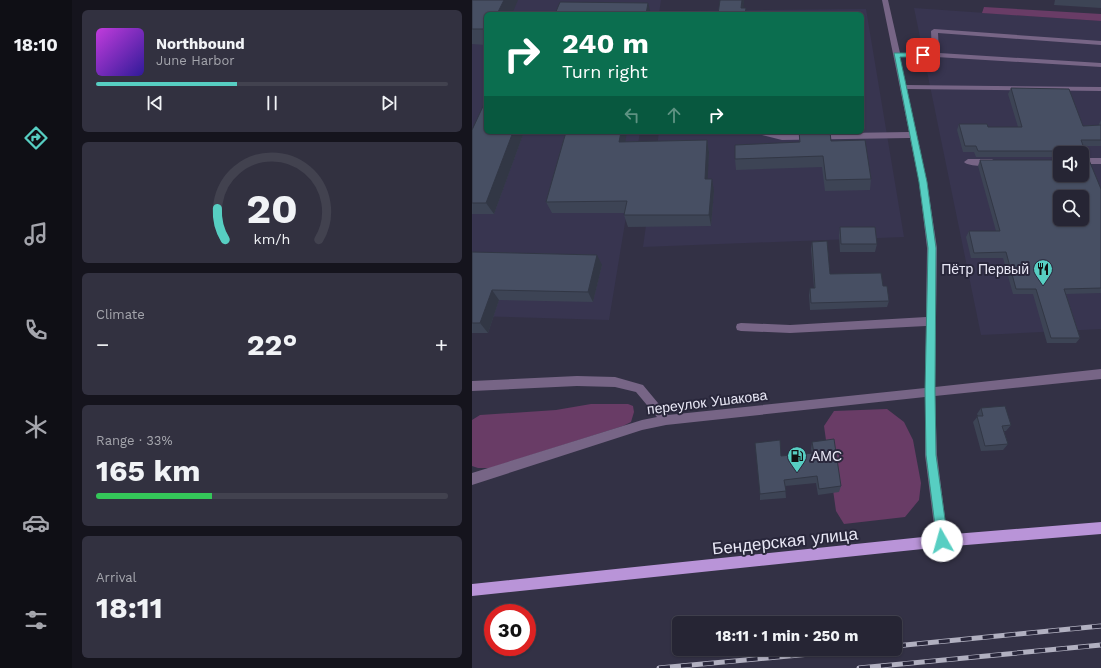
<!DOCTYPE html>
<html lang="en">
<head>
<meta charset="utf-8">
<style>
	:root { --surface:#262534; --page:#323140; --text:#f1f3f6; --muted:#a4a5ac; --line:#42424f; --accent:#57cec2 }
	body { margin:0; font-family:"Work Sans",sans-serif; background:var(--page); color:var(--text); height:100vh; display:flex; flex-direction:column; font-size:15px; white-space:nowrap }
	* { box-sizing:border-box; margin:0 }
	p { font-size:13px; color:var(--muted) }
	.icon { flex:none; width:22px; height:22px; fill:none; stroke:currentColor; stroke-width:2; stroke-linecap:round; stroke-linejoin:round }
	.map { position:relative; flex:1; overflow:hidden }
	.side { display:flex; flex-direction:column; gap:10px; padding:10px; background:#15141d; width:400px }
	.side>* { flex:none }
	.top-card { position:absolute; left:12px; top:12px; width:380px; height:122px; border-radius:6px; box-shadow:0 1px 3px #0004,0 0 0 1px var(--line); background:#0b6e4f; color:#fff; overflow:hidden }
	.controls { position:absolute; left:581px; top:146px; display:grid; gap:8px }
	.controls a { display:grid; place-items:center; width:36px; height:36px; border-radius:6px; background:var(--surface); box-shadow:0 1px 3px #0004,0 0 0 1px var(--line); font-size:20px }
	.speed { position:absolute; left:12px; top:604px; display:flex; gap:8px; font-size:20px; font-weight:700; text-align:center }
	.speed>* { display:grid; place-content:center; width:52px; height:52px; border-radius:50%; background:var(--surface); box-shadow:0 1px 3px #0004,0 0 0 1px var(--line); line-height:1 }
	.speed .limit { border:6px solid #d22; background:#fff; color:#111 }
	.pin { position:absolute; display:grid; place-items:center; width:34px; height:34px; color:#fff; margin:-17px; border-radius:8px; box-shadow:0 2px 6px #0006 }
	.me { position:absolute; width:44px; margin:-22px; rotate:353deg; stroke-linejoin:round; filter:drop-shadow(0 0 3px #0008) }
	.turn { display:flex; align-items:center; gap:14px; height:84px; padding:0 12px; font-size:18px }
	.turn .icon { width:52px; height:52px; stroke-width:2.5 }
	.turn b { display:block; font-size:28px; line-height:34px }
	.lanes { display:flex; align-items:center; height:38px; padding:0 12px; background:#0003; justify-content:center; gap:20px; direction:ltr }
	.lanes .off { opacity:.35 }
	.big { font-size:30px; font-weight:700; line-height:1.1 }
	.side .tile { flex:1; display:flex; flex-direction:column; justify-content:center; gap:6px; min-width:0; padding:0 14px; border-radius:6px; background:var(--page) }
	.side .dial { align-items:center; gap:0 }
	.dial svg { height:104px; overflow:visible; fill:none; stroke:var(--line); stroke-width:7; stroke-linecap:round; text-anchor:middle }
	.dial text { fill:var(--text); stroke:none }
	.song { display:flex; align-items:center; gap:12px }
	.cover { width:48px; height:48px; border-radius:6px; background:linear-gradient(135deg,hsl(290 70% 55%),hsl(250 70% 35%)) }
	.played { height:4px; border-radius:2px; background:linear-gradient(90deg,var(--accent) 40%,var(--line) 40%) }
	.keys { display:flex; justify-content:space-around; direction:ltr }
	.heat { display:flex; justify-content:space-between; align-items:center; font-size:22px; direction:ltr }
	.charge { height:6px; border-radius:3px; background:linear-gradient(90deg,#34c759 33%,var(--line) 0) }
	.trip { position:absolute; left:200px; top:616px; width:230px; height:40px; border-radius:6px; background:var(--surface); box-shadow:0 1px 3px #0004,0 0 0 1px var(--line); font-weight:700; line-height:40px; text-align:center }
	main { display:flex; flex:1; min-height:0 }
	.tab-bar { display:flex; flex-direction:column; width:72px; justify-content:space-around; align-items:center; background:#0f0f15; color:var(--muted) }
	.tab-bar .icon { width:28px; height:28px }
	.tab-bar .on { color:var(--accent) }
	.tab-bar b { font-size:18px; color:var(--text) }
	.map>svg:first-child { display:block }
</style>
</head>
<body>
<main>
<nav class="tab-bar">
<b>18:10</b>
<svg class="icon on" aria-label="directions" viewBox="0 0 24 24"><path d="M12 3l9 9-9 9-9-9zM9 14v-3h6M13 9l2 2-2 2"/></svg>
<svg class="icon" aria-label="music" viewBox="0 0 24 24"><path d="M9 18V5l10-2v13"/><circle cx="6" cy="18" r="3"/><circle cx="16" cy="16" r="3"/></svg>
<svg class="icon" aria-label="phone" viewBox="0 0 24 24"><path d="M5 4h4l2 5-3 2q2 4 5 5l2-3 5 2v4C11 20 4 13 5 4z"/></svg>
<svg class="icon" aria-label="climate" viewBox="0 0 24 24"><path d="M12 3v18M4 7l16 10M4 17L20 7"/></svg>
<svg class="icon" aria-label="car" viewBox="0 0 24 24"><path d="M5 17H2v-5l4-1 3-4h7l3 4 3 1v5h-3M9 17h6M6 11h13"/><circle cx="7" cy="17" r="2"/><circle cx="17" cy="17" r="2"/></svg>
<svg class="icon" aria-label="filters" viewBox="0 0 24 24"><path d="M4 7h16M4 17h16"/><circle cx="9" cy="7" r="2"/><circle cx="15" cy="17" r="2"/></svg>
</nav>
<section class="side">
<div class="tile">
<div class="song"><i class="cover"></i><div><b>Northbound</b><p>June Harbor</p></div></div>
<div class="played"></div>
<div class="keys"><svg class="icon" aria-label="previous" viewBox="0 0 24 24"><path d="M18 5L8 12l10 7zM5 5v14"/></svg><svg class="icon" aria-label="pause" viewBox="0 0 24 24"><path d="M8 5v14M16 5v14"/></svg><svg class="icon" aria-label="next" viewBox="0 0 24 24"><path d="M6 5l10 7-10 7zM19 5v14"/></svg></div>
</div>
<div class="tile dial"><svg viewBox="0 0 100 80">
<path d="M14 69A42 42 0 1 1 86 69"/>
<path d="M14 69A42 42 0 0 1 8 45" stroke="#57cec2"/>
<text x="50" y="56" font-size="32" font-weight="700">20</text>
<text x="50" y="72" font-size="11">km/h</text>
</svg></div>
<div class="tile"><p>Climate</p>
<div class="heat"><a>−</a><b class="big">22°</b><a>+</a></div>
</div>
<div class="tile"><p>Range · 33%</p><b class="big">165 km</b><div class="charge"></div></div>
<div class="tile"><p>Arrival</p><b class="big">18:11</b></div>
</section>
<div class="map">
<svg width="629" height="668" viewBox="0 0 629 668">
	<rect width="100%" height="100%" fill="#333145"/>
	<!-- built -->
	<path fill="#383550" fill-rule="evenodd" d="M0,0H189L187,14H14V132H168L137,320L0,316Z
		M442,8L629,21V329L509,335ZM588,153H610V175H588ZM588,197H610V219H588Z
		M394,9L432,237L171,247L187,132H390V14H203V11Z"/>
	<!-- green -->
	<path fill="#693c66" d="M512,7L629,14V21L510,13Z
		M119,404H156L161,406L162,412L159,422L151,426L18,468H6L0,466V420L8,415L84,410Z
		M415,409L432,422L441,440L449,483L447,500L433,517L372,524L364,511L352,426L362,411Z"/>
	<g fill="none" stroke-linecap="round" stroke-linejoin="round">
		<!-- minor -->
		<path fill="#776586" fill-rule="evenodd" d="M410,0H416L428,53H460L459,31L462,29L629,41V45L466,33L467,53L629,63V67L464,57H428L434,85L629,87V91L435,89L455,182L465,248L463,387L629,369V379L463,396L465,455L476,541L474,545L470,547L466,545L464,541L453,455V397L194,425L170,430L0,485V473L170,420L185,417L164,392L143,387L105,386L0,391V381L105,376L143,377L171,385L196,415L453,388L454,326L318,333L269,331L265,330L264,327L265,324L269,323L318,325L454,317L455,248L447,182L438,138L310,140L286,134L285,132H300L310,134L437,132Z
			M610,158H629V164H610Z
			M496,159H520L524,162C519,167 497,167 492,162Z"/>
		<!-- major -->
		<path fill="#b994d8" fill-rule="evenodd" d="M629,522V534L470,547L0,596V584L470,535Z"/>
		<defs>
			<path id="rail" d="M423,646L629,626
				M187,668L392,649
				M387,668L629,645"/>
		</defs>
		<!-- rail casing -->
		<use href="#rail" stroke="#b1b0c0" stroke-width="5"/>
		<!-- rail -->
		<use href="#rail" stroke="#29273b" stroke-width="3.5" stroke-dasharray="11" stroke-linecap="butt"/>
	</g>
	<!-- wall -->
	<path fill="#3d4455" d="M0,0L14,14V45L0,44Z
		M583,0H629V8L582,5Z
		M539,88L611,126L627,125V124L629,120V146H611L612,158L629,189V293L594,294L608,338L604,343H575L561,294H541L531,258H499L494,237L497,231H524L506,166L508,160L588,175L610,153H588V157H504L502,152H491L485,130L487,124L516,127H546L536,94Z
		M0,130L14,132H52L22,214H0Z
		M326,132H358L359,141L399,179L398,190L353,191L350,167L264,170L263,159L327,143V132Z
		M235,140L237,152L235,179L242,191L239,226L156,227L152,215V213H80L74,202L154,142Z
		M368,227L405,244L403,252H368L367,235Z
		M340,242L358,274L411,286L417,301L415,307L338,310L337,295L338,288H342L339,249Z
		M0,252L130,265L121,302L27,300L16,333H0Z
		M509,408L539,425L534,431H532L536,444L531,450L509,451L501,422L506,416L505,414Z
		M340,442L369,486L367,492L346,495L344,483L313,486L314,498L288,500V494L309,456L340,453L339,449Z"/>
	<!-- shaded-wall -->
	<path fill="#323745" d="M32,0H46L40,14H25Z
		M270,0H272V3L271,14L269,8Z
		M176,3L179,14H174Z
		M41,132H52L22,214L14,203Z
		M149,132H155L151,154L147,142Z
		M235,140L237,152L235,191L233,179Z
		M240,179L242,191L239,226L237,215Z
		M125,255L130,265L121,302L116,292Z
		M20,290L27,300L16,333L8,323Z"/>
	<!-- building -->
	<path fill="#474f63" stroke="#323745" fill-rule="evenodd" d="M0,0H32L25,14H14V29H0Z
		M248,0H270L269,8H274L273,14H246Z
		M88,2L176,3L174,14H83Z
		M539,88L597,89L611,126L629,125V140H609L613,151L612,158L617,160L629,189V288L592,289L608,338H579L564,289H544L534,252L502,253L497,231H528L508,160H588V175H610V153H592L591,151H506L504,146H493L487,124H515L516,127H550ZM588,197H610V219H588Z
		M13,102H14V132H41L14,203H0V130Z
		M94,132H149L147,142L235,140L233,179H240L237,215H152L155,201L74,202Z
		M327,132H358L359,141L393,140L399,179L354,180L351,156L263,159V145L328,142Z
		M368,227H403L405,244H369Z
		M355,241L358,274L409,273L411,286H415L417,301L339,303L338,288H343L340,242Z
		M0,252L125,255L116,292L20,290L8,323H0Z
		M533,406L539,425L530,426L536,444L513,446L505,416H511L509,408Z
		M362,439L369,486L347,489L345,476L312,480L314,491L288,494L283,443L308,440L309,456L342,453L340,442Z"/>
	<!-- route -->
	<path fill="#57cec2" stroke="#39867e" d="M422,53H451L454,55L451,57H428L455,182L464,248L463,391L464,455L476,541L474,545L470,547L466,545L465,541L454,455L453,391L456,248L447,182Z"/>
	<!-- icons -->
	<defs>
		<symbol id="restaurant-pin" viewBox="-11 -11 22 30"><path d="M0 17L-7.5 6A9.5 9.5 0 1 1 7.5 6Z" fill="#57cec2" stroke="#29273b"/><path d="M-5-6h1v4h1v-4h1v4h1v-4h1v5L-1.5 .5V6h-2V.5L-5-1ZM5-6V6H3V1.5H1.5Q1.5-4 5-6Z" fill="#111"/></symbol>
		<symbol id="fuel-pin" viewBox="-11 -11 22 30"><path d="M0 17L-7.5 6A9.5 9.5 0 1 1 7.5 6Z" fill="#57cec2" stroke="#29273b"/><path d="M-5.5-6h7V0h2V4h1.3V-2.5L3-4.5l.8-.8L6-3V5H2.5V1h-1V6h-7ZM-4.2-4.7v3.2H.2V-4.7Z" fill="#111"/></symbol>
	</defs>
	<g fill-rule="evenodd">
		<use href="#restaurant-pin" x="560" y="258" width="22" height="30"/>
		<use href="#fuel-pin" x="314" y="445" width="22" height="30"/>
	</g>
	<g text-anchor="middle" stroke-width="4" stroke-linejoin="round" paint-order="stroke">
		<!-- poi labels -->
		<g font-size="14" fill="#e8e7f5" stroke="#29273b" text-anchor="end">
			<text x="557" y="274">Пётр Первый</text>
			<text x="339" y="461" text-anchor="start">АМС</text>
		</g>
		<!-- street labels -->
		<g font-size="14" fill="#e8e7f5" stroke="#29273b">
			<text transform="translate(235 402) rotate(-7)" y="5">переулок Ушакова</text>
		</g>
		<!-- near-street labels -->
		<g font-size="17" fill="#e8e7f5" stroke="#29273b">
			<text transform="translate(313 541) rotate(-6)" y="6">Бендерская улица</text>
		</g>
	</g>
</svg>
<div class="controls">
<a><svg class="icon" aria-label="sound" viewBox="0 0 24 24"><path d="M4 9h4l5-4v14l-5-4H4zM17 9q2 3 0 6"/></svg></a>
<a><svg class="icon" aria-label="search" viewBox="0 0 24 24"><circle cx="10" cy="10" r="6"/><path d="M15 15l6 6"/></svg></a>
</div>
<div class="speed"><div class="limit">30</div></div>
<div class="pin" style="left:451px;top:55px;background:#d93025"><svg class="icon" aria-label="arrive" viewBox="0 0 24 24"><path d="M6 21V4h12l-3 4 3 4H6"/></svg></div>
<svg class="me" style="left:470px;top:541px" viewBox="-20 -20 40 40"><circle r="19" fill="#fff"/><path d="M0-13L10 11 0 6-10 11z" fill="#57cec2"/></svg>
<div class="trip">18:11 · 1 min · 250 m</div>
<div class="top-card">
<div class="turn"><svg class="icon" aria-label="right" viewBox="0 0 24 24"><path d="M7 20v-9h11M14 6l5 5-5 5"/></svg><div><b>240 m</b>Turn right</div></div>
<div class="lanes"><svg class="icon off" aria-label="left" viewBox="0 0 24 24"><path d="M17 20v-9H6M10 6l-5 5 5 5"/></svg><svg class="icon off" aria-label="ahead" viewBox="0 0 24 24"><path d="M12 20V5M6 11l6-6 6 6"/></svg><svg class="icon" aria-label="right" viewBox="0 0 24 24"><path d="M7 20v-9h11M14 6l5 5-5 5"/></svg></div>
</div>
</div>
</main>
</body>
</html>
